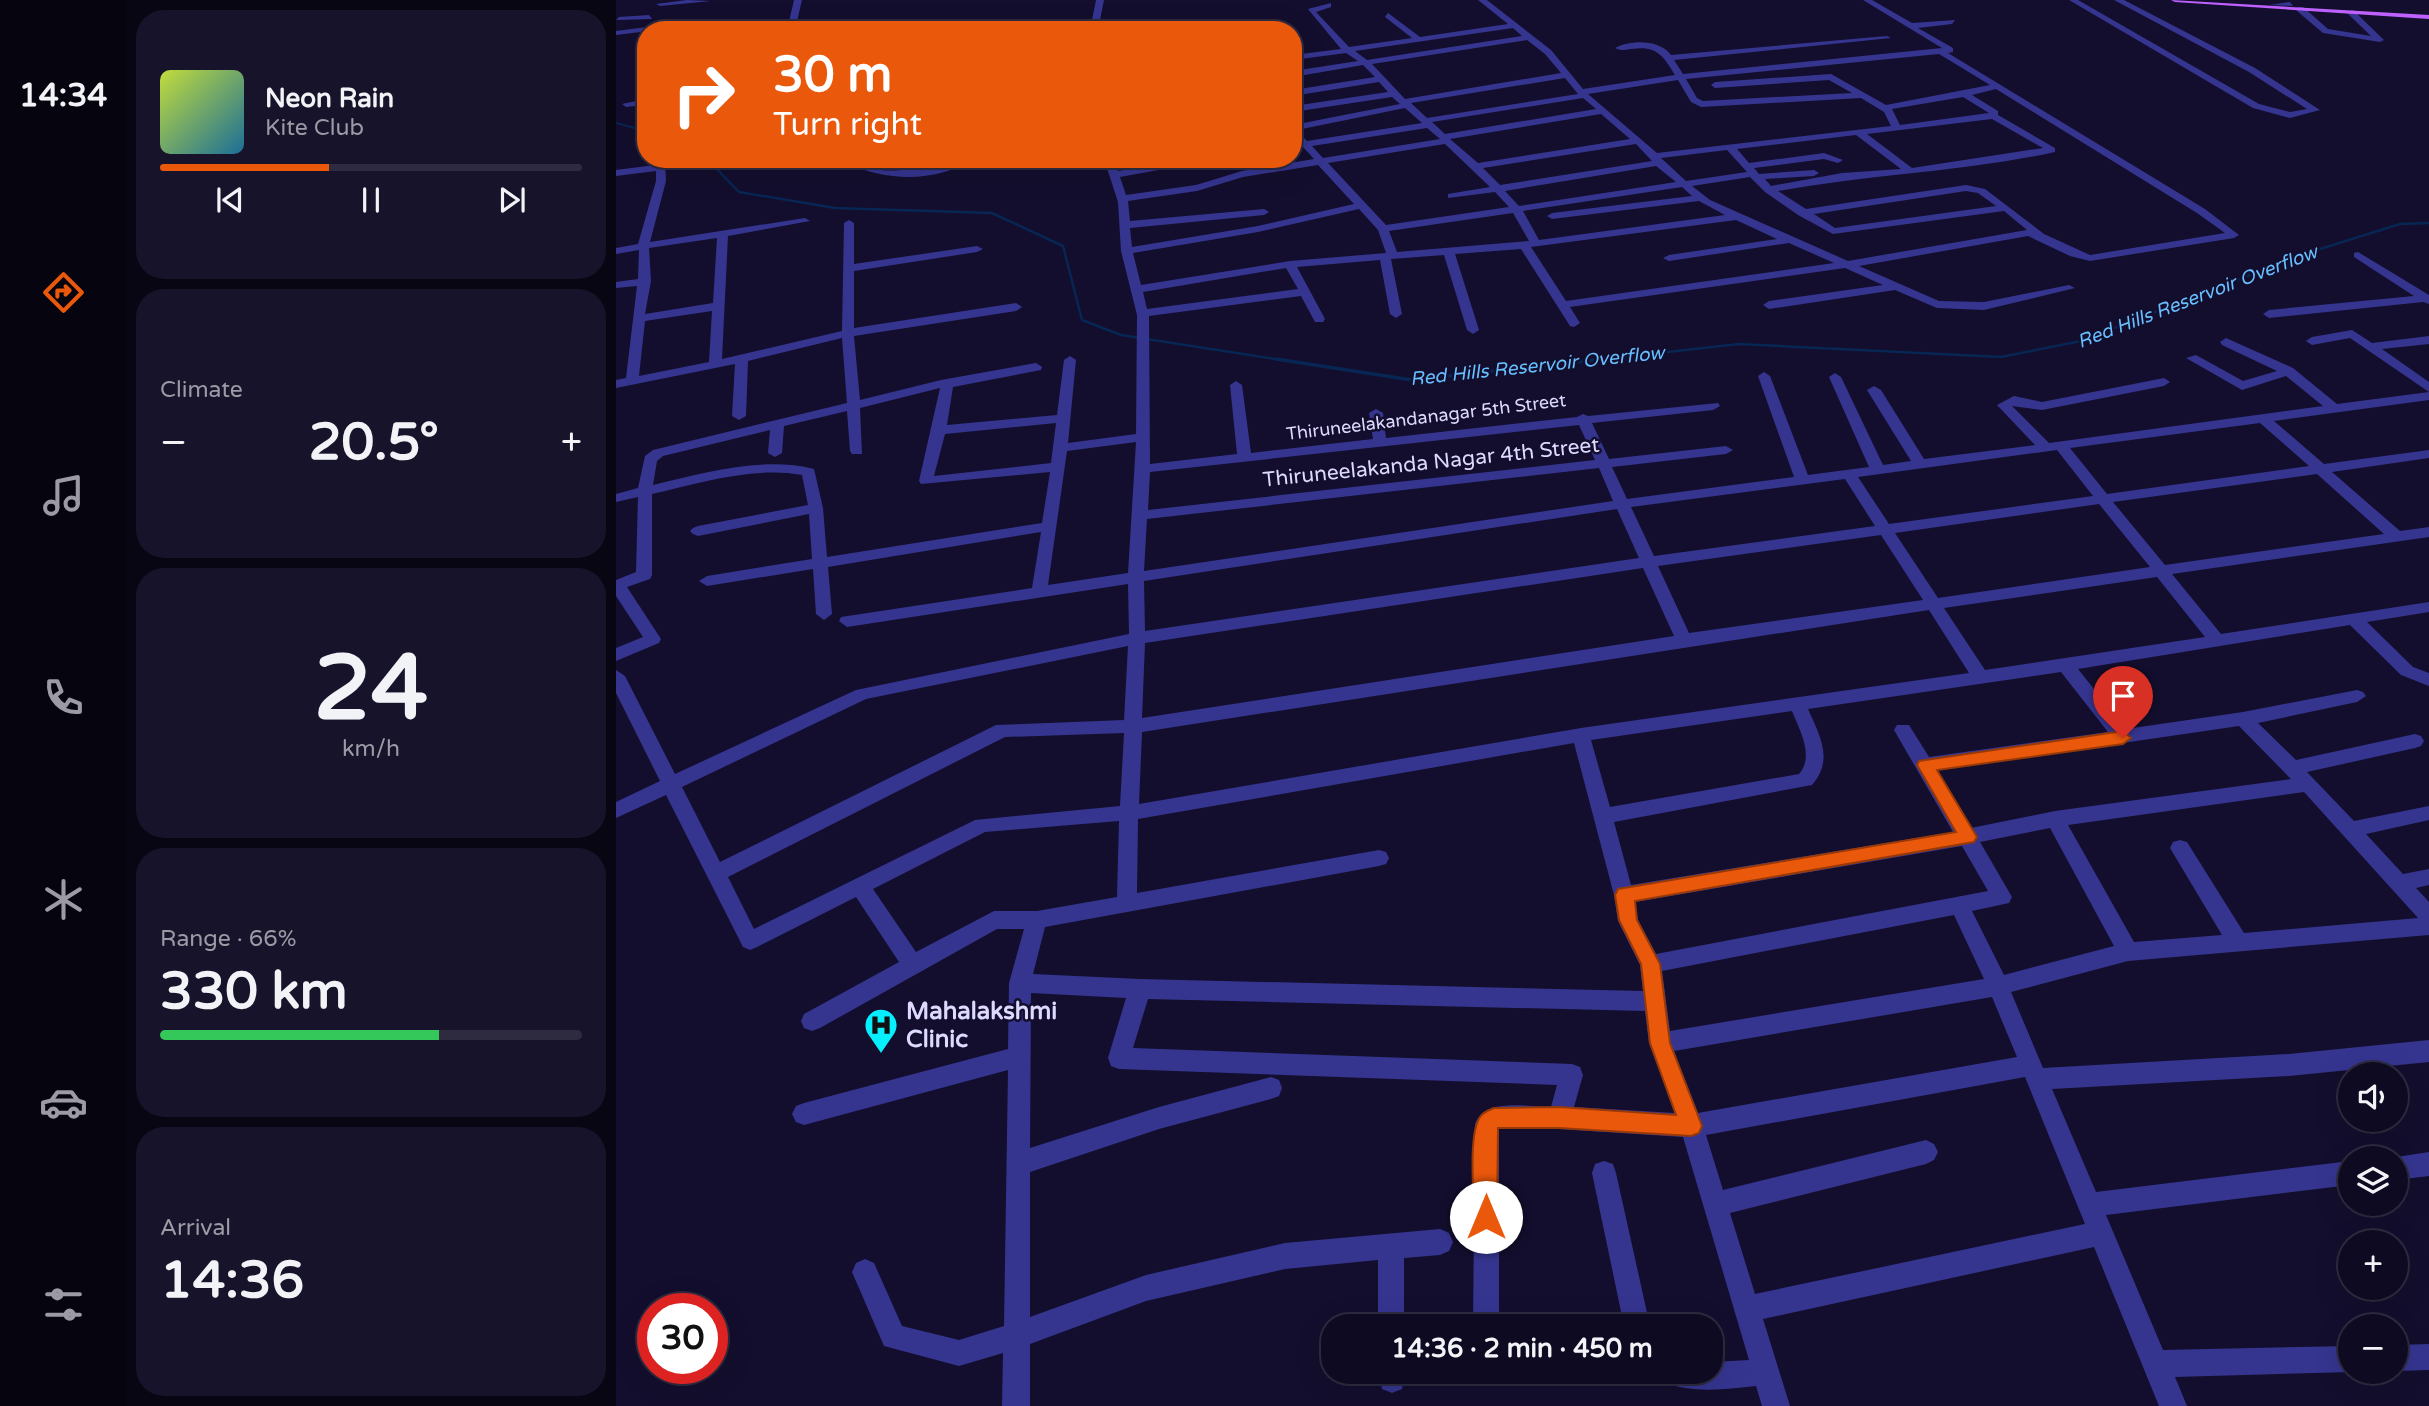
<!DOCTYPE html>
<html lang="en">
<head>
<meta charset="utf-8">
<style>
	:root { --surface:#0e0a22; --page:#17132a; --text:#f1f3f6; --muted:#9b9aa5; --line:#2e2b40; --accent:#ea580c }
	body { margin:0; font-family:"Varela Round",sans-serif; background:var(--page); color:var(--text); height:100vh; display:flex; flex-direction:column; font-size:26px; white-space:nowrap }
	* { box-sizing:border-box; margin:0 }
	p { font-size:23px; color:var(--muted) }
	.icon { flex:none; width:38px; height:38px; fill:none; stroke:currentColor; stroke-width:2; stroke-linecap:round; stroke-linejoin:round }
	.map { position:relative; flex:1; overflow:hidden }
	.side { display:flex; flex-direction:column; gap:10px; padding:10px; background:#080613; width:490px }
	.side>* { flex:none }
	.banner { position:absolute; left:21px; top:21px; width:665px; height:147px; border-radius:28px; box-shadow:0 7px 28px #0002,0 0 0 2px var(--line); background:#ea580c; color:#fff; overflow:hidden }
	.buttons { position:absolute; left:1722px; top:1062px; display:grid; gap:14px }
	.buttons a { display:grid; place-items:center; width:70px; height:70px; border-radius:50%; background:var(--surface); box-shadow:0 7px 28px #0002,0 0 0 2px var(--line); font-size:35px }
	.speed { position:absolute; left:21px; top:1293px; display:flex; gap:14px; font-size:35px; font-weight:700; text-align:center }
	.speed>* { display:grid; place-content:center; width:91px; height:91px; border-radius:50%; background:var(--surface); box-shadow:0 7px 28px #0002,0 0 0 2px var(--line); line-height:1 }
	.speed .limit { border:10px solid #d22; background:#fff; color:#111 }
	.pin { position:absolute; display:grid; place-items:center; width:60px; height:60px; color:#fff; margin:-72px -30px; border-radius:50% 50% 50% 0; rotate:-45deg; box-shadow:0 0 7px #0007 }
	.pin .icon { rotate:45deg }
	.me { position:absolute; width:77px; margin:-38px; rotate:0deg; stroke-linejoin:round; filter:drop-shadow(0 0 5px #0008) }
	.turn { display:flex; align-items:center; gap:24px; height:147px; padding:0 21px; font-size:32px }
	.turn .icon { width:91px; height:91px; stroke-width:2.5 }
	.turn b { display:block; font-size:49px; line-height:60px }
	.big { font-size:52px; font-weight:700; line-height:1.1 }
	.side .card { flex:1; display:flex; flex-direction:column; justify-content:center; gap:10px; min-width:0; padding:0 24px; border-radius:28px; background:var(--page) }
	.side .dial { align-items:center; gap:0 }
	.dial b { font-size:91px; line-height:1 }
	.song { display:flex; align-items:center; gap:21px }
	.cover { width:84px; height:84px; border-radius:10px; background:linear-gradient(135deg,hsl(70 70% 55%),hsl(200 70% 35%)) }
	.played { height:7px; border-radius:4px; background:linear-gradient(90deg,var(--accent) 40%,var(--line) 40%) }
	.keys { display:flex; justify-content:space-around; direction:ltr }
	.heat { display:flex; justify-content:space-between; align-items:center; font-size:38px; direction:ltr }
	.charge { height:10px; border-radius:5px; background:linear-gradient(90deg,#34c759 66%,var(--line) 0) }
	.trip { position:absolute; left:705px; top:1314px; width:402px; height:70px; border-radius:28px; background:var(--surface); box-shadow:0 7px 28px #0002,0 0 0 2px var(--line); font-weight:700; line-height:70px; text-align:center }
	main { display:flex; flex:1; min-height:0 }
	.tab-bar { display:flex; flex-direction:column; width:126px; justify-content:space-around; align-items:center; background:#06040e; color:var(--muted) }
	.tab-bar .icon { width:49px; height:49px }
	.tab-bar .current { color:var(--accent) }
	.tab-bar b { font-size:32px; color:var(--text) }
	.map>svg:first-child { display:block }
</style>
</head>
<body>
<main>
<nav class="tab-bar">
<b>14:34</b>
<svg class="icon current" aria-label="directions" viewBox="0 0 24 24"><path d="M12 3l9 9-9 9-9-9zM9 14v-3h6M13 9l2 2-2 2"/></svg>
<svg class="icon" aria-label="music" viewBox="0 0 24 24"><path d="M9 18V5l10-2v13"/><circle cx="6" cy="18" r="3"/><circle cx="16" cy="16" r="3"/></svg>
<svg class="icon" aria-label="phone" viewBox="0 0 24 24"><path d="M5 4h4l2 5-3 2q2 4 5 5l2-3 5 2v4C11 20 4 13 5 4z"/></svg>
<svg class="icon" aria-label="climate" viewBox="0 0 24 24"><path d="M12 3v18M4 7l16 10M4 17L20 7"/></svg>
<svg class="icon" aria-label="car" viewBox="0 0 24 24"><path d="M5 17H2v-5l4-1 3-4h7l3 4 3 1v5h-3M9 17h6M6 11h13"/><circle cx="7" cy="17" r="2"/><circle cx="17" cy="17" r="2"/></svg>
<svg class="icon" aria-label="filters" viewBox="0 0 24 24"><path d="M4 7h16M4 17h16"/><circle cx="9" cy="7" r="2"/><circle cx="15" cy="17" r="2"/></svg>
</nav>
<section class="side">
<div class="card">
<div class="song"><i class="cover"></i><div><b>Neon Rain</b><p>Kite Club</p></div></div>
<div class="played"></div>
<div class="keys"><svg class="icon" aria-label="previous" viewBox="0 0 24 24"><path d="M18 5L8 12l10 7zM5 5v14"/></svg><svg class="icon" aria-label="pause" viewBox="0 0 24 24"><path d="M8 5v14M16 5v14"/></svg><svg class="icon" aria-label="next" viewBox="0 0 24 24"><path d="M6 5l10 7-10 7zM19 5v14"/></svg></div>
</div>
<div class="card"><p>Climate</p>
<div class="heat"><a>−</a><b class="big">20.5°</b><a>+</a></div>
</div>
<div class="card dial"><b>24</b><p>km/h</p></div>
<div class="card"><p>Range · 66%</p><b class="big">330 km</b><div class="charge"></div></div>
<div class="card"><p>Arrival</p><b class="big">14:36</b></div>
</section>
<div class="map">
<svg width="1813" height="1406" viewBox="0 0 1813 1406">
	<rect width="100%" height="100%" fill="#130e2d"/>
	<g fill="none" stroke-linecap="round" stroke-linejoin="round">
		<!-- stream-far2 -->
		<path stroke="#072653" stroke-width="2" d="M0,123L30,131"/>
		<!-- stream-far1 -->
		<path stroke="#072653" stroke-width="2.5" d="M91,159L123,192L219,208L376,213L447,246L466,320L505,335L672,361
			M971,361L1123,344L1385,357L1465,341L1685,255L1784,224L1813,223"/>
		<!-- stream -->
		<path stroke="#072653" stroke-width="3.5" d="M660,359L796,380L987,359"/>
		<!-- minor -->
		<path fill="#353590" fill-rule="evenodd" d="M71,0L95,1L44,6L40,4Z
			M178,0H186L179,30H171Z
			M480,0H488L482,30H474Z
			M862,0H871L935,50L967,89L1059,75C1047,55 1040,45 1015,49C1008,50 1005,51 999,48C1015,40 1043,39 1055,55L1271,36L1275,38L1058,60L1067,74L1326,48L1247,0H1256L1296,23L1339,20L1336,24L1302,28L1337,48V52L1332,53L1589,209L1623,235L1618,238L1474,261L1454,256L1412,236L1243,266L1323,301L1368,302L1453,285L1459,288L1368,310L1321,308L1279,290L1153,309L1147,305L1153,301L1267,285L1229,268L954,307L964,323L958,327L954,326L905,249L839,254L863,330L857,334L851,330L828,255L775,259L786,314L780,318L774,314L764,260L681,267L709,319L707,322H699L685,296L533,316L534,464L621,454L614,385L620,381L626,385L635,453L757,439L753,413L760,409L767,413L770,438L961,417L967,414L972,416L1102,403L1104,406L1097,410L976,423L993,459L1110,446L1117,450L1110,454L996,467L1011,499L1178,477L1142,376L1148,372L1154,376L1192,475L1253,467L1213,377L1219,373L1225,377L1267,465L1295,461L1251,390L1258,386L1265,390L1308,459L1419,445L1381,405L1398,396L1426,402L1548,378L1554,382L1548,386L1426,410L1396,406L1433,443L1707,406L1670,376L1626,390L1570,358L1580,355L1627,381L1661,371L1606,345L1604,342L1610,338L1677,368L1721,404L1813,392V400L1658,421L1708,464L1813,450V458L1716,472L1784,531L1813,527V537L1556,574L1605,634L1813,602V612L1751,622L1797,667L1813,673V686L1785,675L1734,625L1462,669L1510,729L1627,712L1741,690L1747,692L1750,696L1741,702L1642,723L1680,760L1799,734L1805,736L1808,741L1805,746L1799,748L1691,772L1738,821L1813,806V820L1750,834L1787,874L1813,869V885L1800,888L1813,902V935L1512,961L1395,992L1427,1068L1673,1054L1813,1040V1062L1673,1076L1436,1089L1480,1192L1734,1161V1185L1490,1215L1547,1350L1734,1346L1735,1372L1559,1377L1571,1406H1543L1478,1247L1147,1319L1174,1406H1146L1140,1386C1109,1389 1078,1394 1047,1382L1044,1372H1096V1362L1133,1360L1067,1137L943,1129H883V1326H857L859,1124C870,1097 911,1107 935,1107L941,1085L503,1069L495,1066L492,1058L510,998L415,993L414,1148L543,1107L655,1077L663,1080L666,1088L663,1096L655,1099L543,1129L414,1172V1317L530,1275L669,1243L824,1229L833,1233L837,1242L833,1251L824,1255L788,1258V1326H762V1260L669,1269L530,1301L414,1344V1406H386L387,1353L343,1366L268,1346L236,1272L240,1263L249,1259L258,1263L286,1326L343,1340L388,1326L392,1070L188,1125L180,1122L176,1114L180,1106L188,1103L392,1049L393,983L408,929H381L204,1028L196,1031L188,1028L185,1021L188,1014L283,962L240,897L141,947L134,950L127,947L50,795L0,818V802L44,781L0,693V670L9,676L59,774L240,690L513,634L512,584L231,627L223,621L225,617L416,588L425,532L212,567L216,614L208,620L200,614L197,569L91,586L83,581L91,576L196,559L193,514L82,536L77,534L74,531L77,528L82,526L192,505L186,475C139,466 83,483 36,494V575L34,579L11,587L45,639L43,643L0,661V648L27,637L0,596V580L20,572L22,497L0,502V494L22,488L29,456L37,450L231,403L226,338L132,361L130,416L123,420L116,416L119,364L0,388V380L10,378L21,286L0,288V282L22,279L23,250L0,254V248L22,244L40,181V171L0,176V170L39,165V159H49L50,181L34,242L189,218L194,221L112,236L106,359L226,331L228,223L233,220L238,223V264L361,246L367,249L361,252L238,271V328L400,303L406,307L400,311L238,336L244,400L325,380L420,363L426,367L425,370L337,387L331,425L441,415L448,360L454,356L460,360L452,443L520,434L521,315L505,251L502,202L488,159H498L502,171L578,159H603L504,177L510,195L580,185L626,171L698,159L687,147L679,145L682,143L677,137V125L784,104L776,97L677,112V106L772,92L763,82L677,96V90L759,77L747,65L677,77V71L742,61L730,53L677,60V55L725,49L692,9L715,3V7L700,12L733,47L796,38L769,17L772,13L804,37L892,24ZM897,28L906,36L751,60L739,51ZM911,40L929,54L945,73L789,99L756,64ZM1323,54L1374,85L1270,105L1215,74L1099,82L1095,85L1099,88L1213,80L1236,93L1087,101L1081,98L1070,79ZM949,78L962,94L811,118L795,103ZM1062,80L1075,102L1085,107L1245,98L1268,112L1275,126L1041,153L972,94ZM1380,89L1581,213L1609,233L1474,255L1428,234L1369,189L1350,185L1190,209L1162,191C1255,174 1347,172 1439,152V148L1382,115V111L1356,95ZM1347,97L1373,113L1284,125L1276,109ZM967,98L980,109L829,134L816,122ZM789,108L806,123L691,141L681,130ZM985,114L1014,139L862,163L834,139ZM1376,119L1427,148L1296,168L1251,134ZM811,128L824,139L707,158L696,146ZM1240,135L1285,169L1226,173L1155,186L1149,179L1198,176L1203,173L1198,170L1143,174L1138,168L1208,159L1222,163L1227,160L1208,153L1133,163L1121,149ZM829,144L874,187L832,194V198L879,192L893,207L770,225L712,163ZM1020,144L1036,161L884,185L867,168ZM1111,150L1131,172L1070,181L1045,158ZM702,165L738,204L642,226L516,247L514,228L648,215L653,212L648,209L514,221L512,201L581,191L627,177ZM1040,166L1060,182L903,206L889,191ZM1134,177L1149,192L1182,215L1217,234L1388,211L1411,230L1232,261L1094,200L1076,186ZM1066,187L1076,196L936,213L931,216L936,219L1083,201L1109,215L923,240L907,211ZM1350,191L1362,193L1380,206L1219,228L1198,214ZM743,209L762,230L770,253L674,261L525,285L517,253L642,232ZM897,213L913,241L781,252L773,231ZM1120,220L1161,239L1053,255L1047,258L1053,261L1173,243L1218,263L950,301L915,247ZM101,238L97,303L29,314L35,281L33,248ZM670,268L682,289L531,309L527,292ZM96,311L93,362L23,376L29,321ZM324,388L303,481L305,484L434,472L426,523L211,557L207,508L198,469C146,456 88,473 37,485L41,461L47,456L154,430L152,453L159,457L166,453L168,426L231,411L234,451L236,454H246L244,408ZM440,423L435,463L318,476L329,434ZM1644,423L1693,466L1491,494L1454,448ZM963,425L979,460L532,510L534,472ZM520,442L512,573L432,585L451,451ZM1441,450L1477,496L1273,524L1242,477ZM983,468L997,501L528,571L531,519ZM1701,474L1768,534L1549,565L1497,502ZM1229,479L1259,526L1038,556L1015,507ZM1483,504L1534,567L1322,598L1279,533ZM1001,509L1023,558L529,631L528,581ZM1265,535L1307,600L1073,633L1042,566ZM1027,568L1058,636L526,718L529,643ZM1541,577L1589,637L1369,670L1328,608ZM1313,610L1353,673L965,728L523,804L526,732ZM512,646L508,720L380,725L104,862L66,787L250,699ZM1445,672L1492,732L1313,757L1293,725H1281L1278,730L1337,832L1015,885L998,822L1196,785C1218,760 1204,736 1192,709ZM1176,711C1183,729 1199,756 1183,774L994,807L975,740ZM1623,726L1675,779L1439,811L1355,828L1321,770ZM508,733L504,806L359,820L138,929L112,877L389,737ZM958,743L998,895L1002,921L1024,965L1027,991L524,979L417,974L429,927L763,866L770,864L773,858L770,852L763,850L521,893L522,819ZM1688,792L1802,918L1628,933L1571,842L1564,840L1557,842L1554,848L1606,935L1518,942L1452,825ZM503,821L501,897L421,911H378L300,952L257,889L369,832ZM1434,828L1498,946L1388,975L1356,911L1393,903L1396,897L1364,842ZM1346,846L1372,891L1040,954L1022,920L1019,902ZM1338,915L1368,979L1054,1031L1046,971ZM1376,997L1401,1057L1082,1113L1058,1051ZM532,999L1029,1011L1033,1043L1059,1113L958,1107L967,1075L964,1067L956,1064L517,1048ZM1409,1077L1469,1224L1139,1294L1114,1213L1310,1164L1318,1160L1322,1152L1318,1144L1310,1140L1107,1190L1090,1135Z
			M1453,0H1462L1643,104L1674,112L1691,109L1633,72L1498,0H1508L1639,68L1704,110L1674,118L1637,108Z
			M1674,2L1677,6L1653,5Z
			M1681,7H1687L1712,29L1755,36L1730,12L1737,10L1768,40L1764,42L1707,33L1681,11Z
			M33,15L36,19L0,20L3,17Z
			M62,23L65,27L0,35V31Z
			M30,99V105L10,107L6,104Z
			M235,159H245C260,185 330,159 354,159C325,183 266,181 235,164Z
			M439,159H466L405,170L400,167Z
			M1742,252L1813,295V304L1807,302L1653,318L1647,314L1653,310L1798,296L1738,257V253Z
			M1736,330L1756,343L1813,336V344L1766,349L1813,382V392L1734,338L1696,345L1690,341L1696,337Z
			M1813,1152V1176L1780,1180V1158H1774Z
			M988,1161L997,1164L1000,1173L1034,1326H1008L976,1173L979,1164Z
			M1813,1344V1370L1780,1371V1345Z
			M763,1372H789L786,1389L776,1393L766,1389Z"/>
		<!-- major -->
		<path fill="#be61ff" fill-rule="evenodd" d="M1555,0L1813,15V19L1559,2Z"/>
	</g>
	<!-- route -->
	<path fill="#ea580c" stroke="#983908" stroke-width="2" d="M1507,731L1515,738L1507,744L1321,770L1358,832L1361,837L1358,842L1019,901L1021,920L1044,964L1054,1043L1086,1126L1083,1133L1075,1136L943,1128H882L881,1217L878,1225L870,1229L862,1225L858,1217C858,1195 852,1134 864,1117C867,1112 873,1110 878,1108L943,1107L1060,1115L1034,1043L1025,964L1003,920L999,895L1002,889L1340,832L1301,765L1303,761Z"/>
	<!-- icons -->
	<defs>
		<symbol id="hospital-pin" viewBox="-11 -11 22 30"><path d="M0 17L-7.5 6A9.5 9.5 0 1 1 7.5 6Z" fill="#06efff" stroke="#130e2d"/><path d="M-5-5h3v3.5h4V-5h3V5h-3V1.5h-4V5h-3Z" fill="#111"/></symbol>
	</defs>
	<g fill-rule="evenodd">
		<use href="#hospital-pin" x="246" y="1006" width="38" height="52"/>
	</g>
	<g text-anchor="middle" stroke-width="5" stroke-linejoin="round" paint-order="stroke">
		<!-- far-street labels -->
		<g font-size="18" fill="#dddaff" stroke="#130e2d">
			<text transform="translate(810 417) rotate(-7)" y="6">Thiruneelakandanagar 5th Street</text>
		</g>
		<!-- far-water labels -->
		<g font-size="19" font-style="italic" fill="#68bfff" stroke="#130e2d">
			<text transform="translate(1581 296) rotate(-21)" y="7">Red Hills Reservoir Overflow</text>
			<text transform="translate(921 365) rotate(-6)" y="7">Red Hills Reservoir Overflow</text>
		</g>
		<!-- street labels -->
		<g font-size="21" fill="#dddaff" stroke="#130e2d">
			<text transform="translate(815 462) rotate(-6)" y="7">Thiruneelakanda Nagar 4th Street</text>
		</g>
		<!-- near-poi labels -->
		<g font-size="24" font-weight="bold" fill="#dddaff" stroke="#130e2d" text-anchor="start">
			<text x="290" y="1019">Mahalakshmi<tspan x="290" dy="28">Clinic</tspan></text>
		</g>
	</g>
</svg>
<div class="buttons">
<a><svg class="icon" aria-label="sound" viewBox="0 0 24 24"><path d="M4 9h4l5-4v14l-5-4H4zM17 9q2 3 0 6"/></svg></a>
<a><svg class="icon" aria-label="layers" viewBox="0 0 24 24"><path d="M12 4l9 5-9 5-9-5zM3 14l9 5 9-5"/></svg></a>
<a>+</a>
<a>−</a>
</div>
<div class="speed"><div class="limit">30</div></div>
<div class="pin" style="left:1507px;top:738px;background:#d93025"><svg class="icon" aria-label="arrive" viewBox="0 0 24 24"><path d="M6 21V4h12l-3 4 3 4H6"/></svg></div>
<svg class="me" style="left:870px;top:1217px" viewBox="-20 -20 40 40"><circle r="19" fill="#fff"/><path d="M0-13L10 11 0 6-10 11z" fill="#ea580c"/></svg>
<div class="trip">14:36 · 2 min · 450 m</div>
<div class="banner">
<div class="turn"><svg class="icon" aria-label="right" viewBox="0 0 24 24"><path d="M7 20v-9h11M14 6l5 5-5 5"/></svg><div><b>30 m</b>Turn right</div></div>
</div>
</div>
</main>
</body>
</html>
